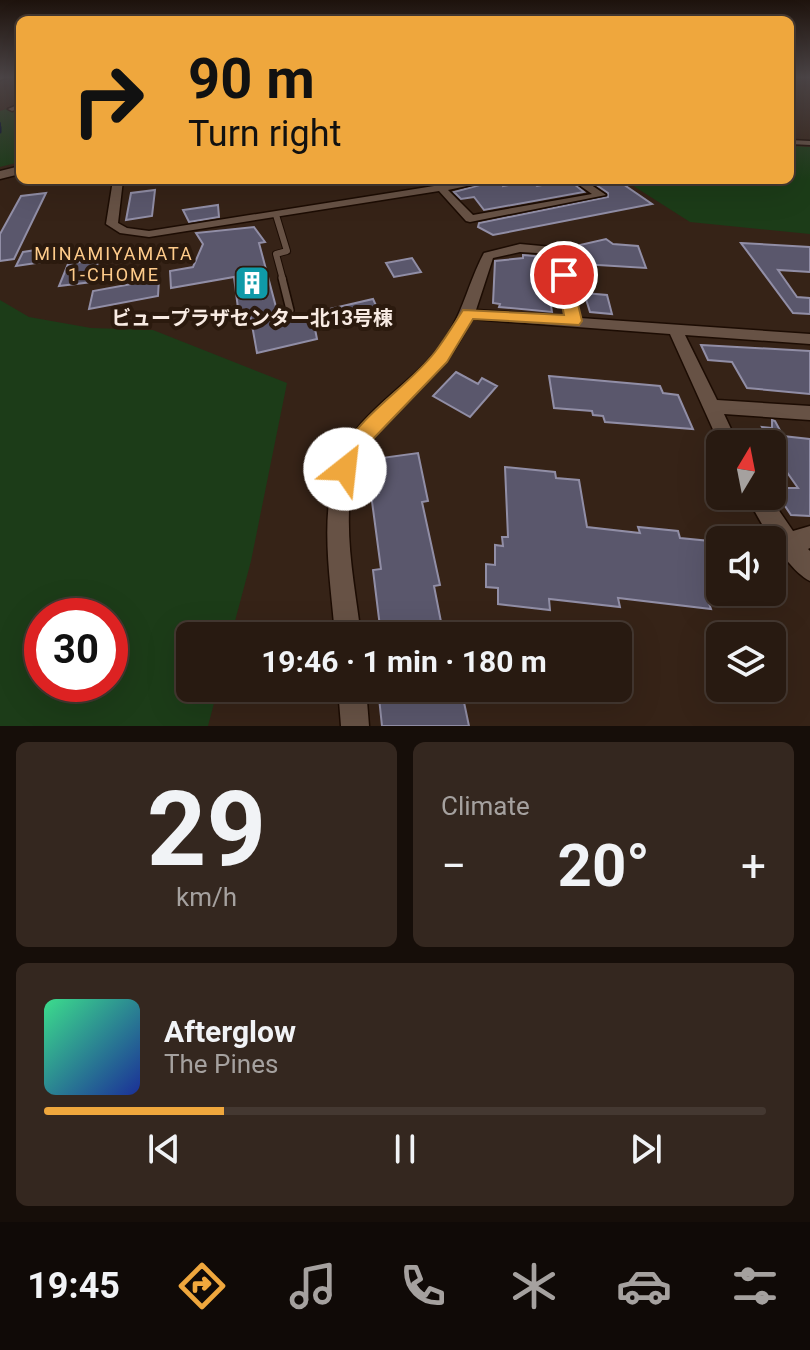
<!DOCTYPE html>
<html lang="en">
<head>
<meta charset="utf-8">
<style>
	:root { --surface:#281a11; --page:#34271f; --text:#f1f3f6; --muted:#a5a19f; --line:#443831; --accent:#efa73d }
	body { margin:0; font-family:Roboto,"Noto Sans JP",sans-serif; background:var(--page); color:var(--text); height:100vh; display:flex; flex-direction:column; font-size:30px; white-space:nowrap }
	* { box-sizing:border-box; margin:0 }
	p { font-size:26px; color:var(--muted) }
	.icon { flex:none; width:44px; height:44px; fill:none; stroke:currentColor; stroke-width:2; stroke-linecap:round; stroke-linejoin:round }
	.map { position:relative; height:726px; overflow:hidden }
	.panel { display:flex; flex-direction:column; gap:16px; padding:16px; background:#160e09; flex:1 }
	.panel>* { flex:none }
	.hud { position:absolute; left:16px; top:16px; width:778px; height:168px; border-radius:12px; box-shadow:0 8px 32px #0002,0 0 0 2px var(--line); background:#efa73d; color:#111; overflow:hidden }
	.needle { width:52px; rotate:10deg }
	.buttons { position:absolute; left:706px; top:430px; display:grid; gap:16px }
	.buttons a { display:grid; place-items:center; width:80px; height:80px; border-radius:12px; background:var(--surface); box-shadow:0 8px 32px #0002,0 0 0 2px var(--line); font-size:40px }
	.speed { position:absolute; left:24px; top:598px; display:flex; gap:16px; font-size:40px; font-weight:700; text-align:center }
	.speed>* { display:grid; place-content:center; width:104px; height:104px; border-radius:50%; background:var(--surface); box-shadow:0 8px 32px #0002,0 0 0 2px var(--line); line-height:1 }
	.speed .limit { border:12px solid #d22; background:#fff; color:#111 }
	.pin { position:absolute; display:grid; place-items:center; width:68px; height:68px; color:#fff; margin:-34px; border:4px solid #fff; border-radius:50%; box-shadow:0 2px 8px #0007 }
	.me { position:absolute; width:88px; margin:-44px; rotate:29deg; stroke-linejoin:round; filter:drop-shadow(0 0 6px #0008) }
	.turn { display:flex; align-items:center; gap:28px; height:168px; padding:0 40px; font-size:36px }
	.turn .icon { width:104px; height:104px; stroke-width:2.5 }
	.turn b { display:block; font-size:56px; line-height:68px }
	.big { font-size:60px; font-weight:700; line-height:1.1 }
	.panel .tile { flex:1; display:flex; flex-direction:column; justify-content:center; gap:12px; min-width:0; padding:0 28px; border-radius:12px; background:var(--page) }
	.panel .dial { align-items:center; gap:0 }
	.dial b { font-size:104px; line-height:1 }
	.song { display:flex; align-items:center; gap:24px }
	.cover { width:96px; height:96px; border-radius:12px; background:linear-gradient(135deg,hsl(150 70% 55%),hsl(230 70% 35%)) }
	.played { height:8px; border-radius:4px; background:linear-gradient(90deg,var(--accent) 25%,var(--line) 25%) }
	.keys { display:flex; justify-content:space-around; direction:ltr }
	.heat { display:flex; justify-content:space-between; align-items:center; font-size:44px; direction:ltr }
	.panel .tiles { flex:1; display:grid; gap:16px; grid-template-columns:1fr 1fr }
	.tile:last-child { grid-column:span 2 }
	.trip { position:absolute; left:176px; top:622px; width:456px; height:80px; border-radius:12px; background:var(--surface); box-shadow:0 8px 32px #0002,0 0 0 2px var(--line); font-weight:700; line-height:80px; text-align:center }
	.tab-bar { display:flex; height:128px; justify-content:space-around; align-items:center; background:#100a07; color:var(--muted) }
	.tab-bar .icon { width:56px; height:56px }
	.tab-bar .current { color:var(--accent) }
	.tab-bar b { font-size:36px; color:var(--text) }
	.map>svg:first-child { display:block }
</style>
</head>
<body>
<div class="map">
<svg width="810" height="726" viewBox="0 0 810 726">
	<rect width="100%" height="100%" fill="#362317"/>
	<!-- green -->
	<path fill="#1c3c18" fill-rule="evenodd" d="M20,105V162L0,167V111Z
		M790,146L810,147V234L690,222L624,180H790Z
		M0,300L29,317L91,328L153,330L287,383L251,561L231,636H190V688H218L208,726H0ZM110,616V684H42V616Z"/>
	<g fill="none" stroke-linecap="round" stroke-linejoin="round">
		<!-- stream-far1 -->
		<path stroke="#000d2e" stroke-width="2" d="M0,123V129"/>
		<!-- stream -->
		<path stroke="#000d2e" stroke-width="3" d="M0,127V132"/>
	</g>
	<!-- building -->
	<path fill="#5a576c" stroke="#918ea6" stroke-width="2" d="M498,180H502L503,186L531,181L537,186L569,180L584,192L484,210L474,197L461,199L454,192Z
		M589,180H617L652,204L493,235L478,227L479,223L608,197V193Z
		M155,190L152,216L126,220L131,193Z
		M46,193L14,259L0,261V234L21,196Z
		M218,205L219,217L189,222L183,210Z
		M254,227L265,242L259,243L280,322L322,315L321,311L373,299L380,314L315,329L317,339L257,353L250,314L239,316L234,277L171,288L170,271L193,267L203,244L196,233Z
		M606,239L613,244L638,246L646,268L582,264L580,245Z
		M741,243L810,247V272L778,270L797,297L810,298V314L793,313Z
		M69,245L63,259L16,266L23,252Z
		M523,255L535,256L539,278L547,279L552,312L499,307L500,304L493,303L495,261L523,258Z
		M412,258L421,272L394,277L386,263Z
		M99,259L92,282L59,286L68,264Z
		M159,279L158,296L89,309L93,291Z
		M584,293L607,295L612,314L590,312Z
		M701,345L810,351V394L747,388L732,362L708,360Z
		M456,372L478,384L482,378L497,386L470,417L433,396Z
		M549,376L660,386L663,393L678,395L693,429L605,422L603,416L593,415L592,411L554,408Z
		M772,420L775,421L783,436L810,439V516L791,515L773,488H798L779,461L772,460V444L762,427L772,428Z
		M418,453L428,501L422,502L440,585L434,586L443,632L438,633V636H419L417,628L381,635L373,570L381,569L371,494L379,493L374,459Z
		M505,467L555,472L556,478L579,480L587,527L640,533L638,527L678,531L680,538L720,542V596L706,595L711,609L618,598L620,607L549,599L550,610L498,604V588L486,587V564L495,565V545L503,546L502,537H508Z
		M378,688H461L469,726H382Z"/>
	<g fill="none" stroke-linecap="round" stroke-linejoin="round">
		<defs>
			<path id="lane-far1" d="M276,215L287,251L276,254L283,280"/>
			<path id="lane" d="M282,278L290,310"/>
			<path id="street" d="M0,77H7L0,80Z
				M20,104V108L12,111L8,109Z
				M790,140L810,141V145L790,144Z
				M113,180H123L118,223L127,228L149,231L434,186L435,182L438,181L444,184L495,180L448,190L473,215L592,194L572,180H584L606,195L470,222L466,221L439,191L149,237L120,233L106,224Z
				M520,244L563,248L580,318L810,334V344L685,335L717,400L810,406V420L724,414L738,444L720,445L670,334L472,319C463,335 455,351 443,365C421,389 394,409 373,434C332,485 354,576 361,636H335C330,568 311,480 361,424C386,395 421,374 443,342C463,314 468,283 484,253ZM520,252L554,254L566,316L476,310L493,258Z
				M747,496H769L793,531L810,526V548L808,549L810,551V581C788,571 757,518 747,496Z
				M338,688H366L369,726H341Z"/>
			<path id="secondary" d="M20,166V174L0,179V171Z"/>
		</defs>
		<!-- lane-far1 casing -->
		<use href="#lane-far1" stroke="#1c0c03" stroke-width="8"/>
		<!-- lane casing -->
		<use href="#lane" stroke="#1c0c03" stroke-width="10"/>
		<!-- street casing -->
		<use href="#street" stroke="#1c0c03" stroke-width="3"/>
		<!-- secondary casing -->
		<use href="#secondary" stroke="#1c0c03" stroke-width="3"/>
		<!-- lane-far1 -->
		<use href="#lane-far1" stroke="#675245" stroke-width="6"/>
		<!-- lane -->
		<use href="#lane" stroke="#675245" stroke-width="7"/>
		<!-- street -->
		<use href="#street" fill="#675245" fill-rule="evenodd"/>
		<!-- secondary -->
		<use href="#secondary" fill="#675245" fill-rule="evenodd"/>
	</g>
	<!-- sky -->
	<linearGradient id="sky" x2="0" y2="1"><stop stop-color="#1e130d"/><stop offset="0.43" stop-color="#4c4547"/><stop offset="1" stop-color="#4c4547" stop-opacity="0"/></linearGradient>
	<rect width="810" height="179" fill="url(#sky)"/>
	<!-- route -->
	<path fill="#efa73d" stroke="#9b6d28" stroke-width="2" d="M564,270L571,275L582,321L579,325L473,319L447,362L372,440L360,456L353,476L345,478L337,476L334,469C352,417 403,393 435,352C445,339 454,324 463,310L564,315L556,275Z"/>
	<!-- icons -->
	<defs>
		<symbol id="building-square" viewBox="-11 -11 22 22"><rect x="-9" y="-9" width="18" height="18" rx="4" fill="#0f9aa8" stroke="#2b1a0e"/><path d="M-4-6H4V6H1V3H-1V6H-4ZM-2.5-4.3h1.7v1.8h-1.7ZM.8-4.3h1.7v1.8H.8ZM-2.5-1h1.7V.8h-1.7ZM.8-1h1.7V.8H.8Z" fill="#fff"/></symbol>
	</defs>
	<g fill-rule="evenodd">
		<use href="#building-square" x="232" y="263" width="40" height="40"/>
	</g>
	<g text-anchor="middle" stroke-width="8" stroke-linejoin="round" paint-order="stroke">
		<!-- far-neighbourhood labels -->
		<g font-size="18" letter-spacing="2" fill="#ffcc8b" stroke="#2b1a0e">
			<text x="114" y="260">MINAMIYAMATA<tspan x="114" dy="21">1-CHOME</tspan></text>
		</g>
		<!-- poi labels -->
		<g font-size="20" font-weight="bold" fill="#f8ebe3" stroke="#2b1a0e">
			<text x="252" y="325">ビュープラザセンター北13号棟</text>
		</g>
	</g>
</svg>
<div class="buttons">
<a><svg class="needle" viewBox="-14 -14 28 28"><path d="M0-13l5 13h-10z" fill="#e53935"/><path d="M0 13l5-13h-10z" fill="#a5a19f"/></svg></a>
<a><svg class="icon" aria-label="sound" viewBox="0 0 24 24"><path d="M4 9h4l5-4v14l-5-4H4zM17 9q2 3 0 6"/></svg></a>
<a><svg class="icon" aria-label="layers" viewBox="0 0 24 24"><path d="M12 4l9 5-9 5-9-5zM3 14l9 5 9-5"/></svg></a>
</div>
<div class="speed"><div class="limit">30</div></div>
<div class="pin" style="left:564px;top:275px;background:#d93025"><svg class="icon" aria-label="arrive" viewBox="0 0 24 24"><path d="M6 21V4h12l-3 4 3 4H6"/></svg></div>
<svg class="me" style="left:345px;top:469px" viewBox="-20 -20 40 40"><circle r="19" fill="#fff"/><path d="M0-13L10 11 0 6-10 11z" fill="#efa73d"/></svg>
<div class="trip">19:46 · 1 min · 180 m</div>
<div class="hud">
<div class="turn"><svg class="icon" aria-label="right" viewBox="0 0 24 24"><path d="M7 20v-9h11M14 6l5 5-5 5"/></svg><div><b>90 m</b>Turn right</div></div>
</div>
</div>
<section class="panel">
<div class="tiles">
<div class="tile dial"><b>29</b><p>km/h</p></div>
<div class="tile"><p>Climate</p>
<div class="heat"><a>−</a><b class="big">20°</b><a>+</a></div>
</div>
<div class="tile">
<div class="song"><i class="cover"></i><div><b>Afterglow</b><p>The Pines</p></div></div>
<div class="played"></div>
<div class="keys"><svg class="icon" aria-label="previous" viewBox="0 0 24 24"><path d="M18 5L8 12l10 7zM5 5v14"/></svg><svg class="icon" aria-label="pause" viewBox="0 0 24 24"><path d="M8 5v14M16 5v14"/></svg><svg class="icon" aria-label="next" viewBox="0 0 24 24"><path d="M6 5l10 7-10 7zM19 5v14"/></svg></div>
</div>
</div>
</section>
<nav class="tab-bar">
<b>19:45</b>
<svg class="icon current" aria-label="directions" viewBox="0 0 24 24"><path d="M12 3l9 9-9 9-9-9zM9 14v-3h6M13 9l2 2-2 2"/></svg>
<svg class="icon" aria-label="music" viewBox="0 0 24 24"><path d="M9 18V5l10-2v13"/><circle cx="6" cy="18" r="3"/><circle cx="16" cy="16" r="3"/></svg>
<svg class="icon" aria-label="phone" viewBox="0 0 24 24"><path d="M5 4h4l2 5-3 2q2 4 5 5l2-3 5 2v4C11 20 4 13 5 4z"/></svg>
<svg class="icon" aria-label="climate" viewBox="0 0 24 24"><path d="M12 3v18M4 7l16 10M4 17L20 7"/></svg>
<svg class="icon" aria-label="car" viewBox="0 0 24 24"><path d="M5 17H2v-5l4-1 3-4h7l3 4 3 1v5h-3M9 17h6M6 11h13"/><circle cx="7" cy="17" r="2"/><circle cx="17" cy="17" r="2"/></svg>
<svg class="icon" aria-label="filters" viewBox="0 0 24 24"><path d="M4 7h16M4 17h16"/><circle cx="9" cy="7" r="2"/><circle cx="15" cy="17" r="2"/></svg>
</nav>
</body>
</html>
